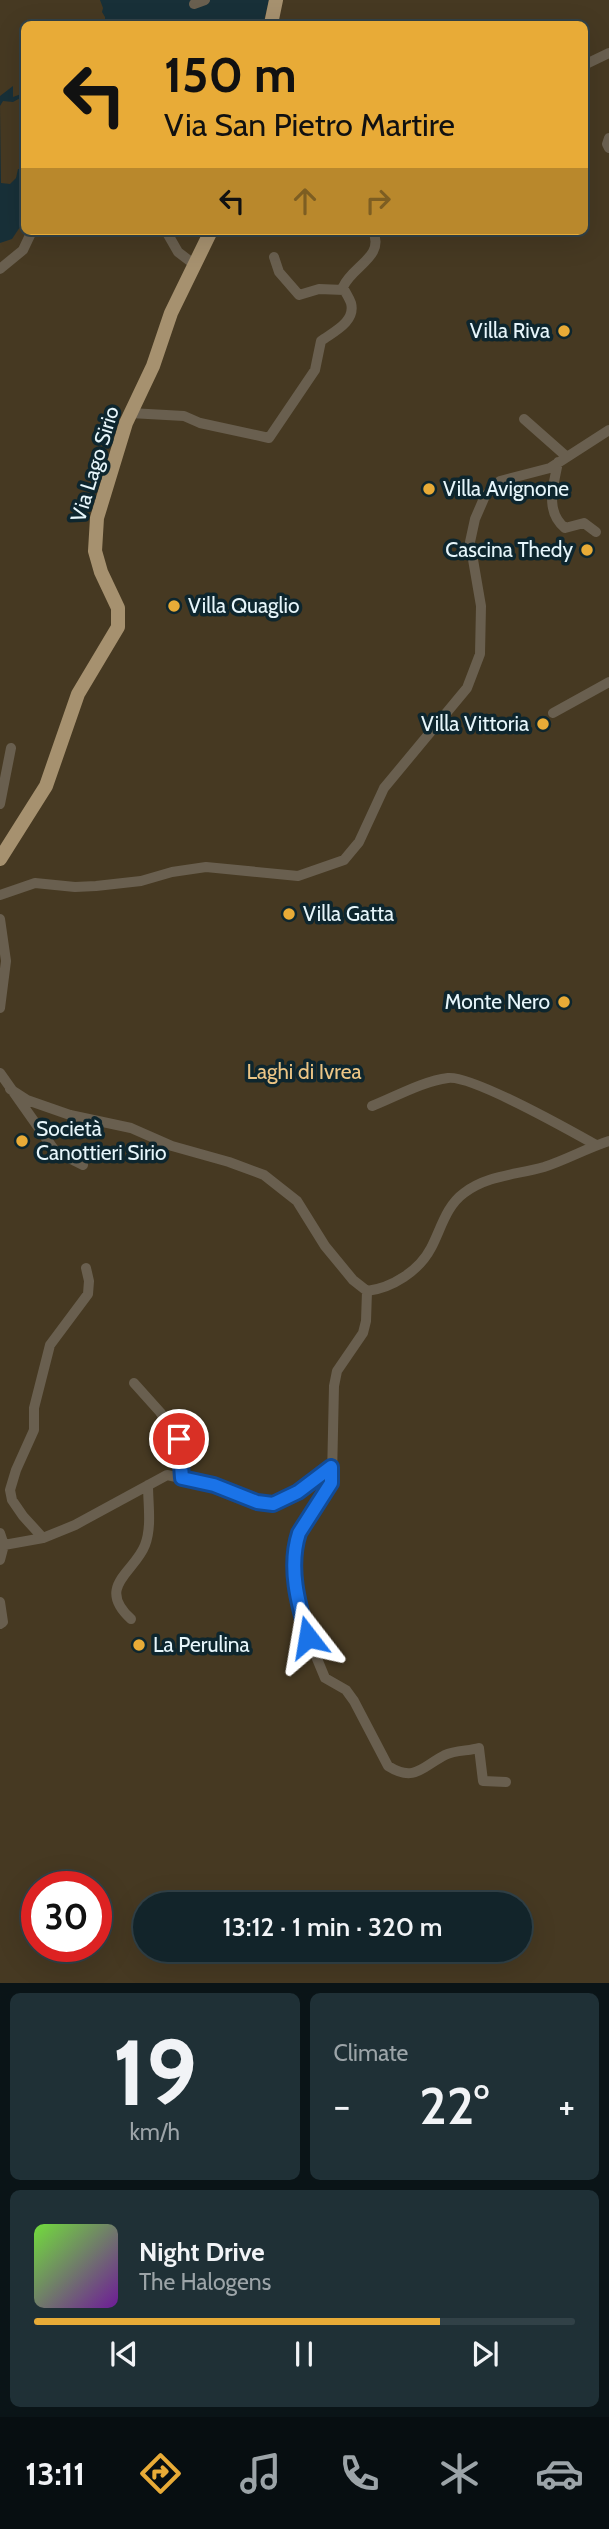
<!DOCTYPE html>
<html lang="en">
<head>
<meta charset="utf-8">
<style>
	:root { --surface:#12242a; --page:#1f3036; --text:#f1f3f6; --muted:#9ca4a8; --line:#314147; --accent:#e8ab37 }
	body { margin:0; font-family:Cabin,sans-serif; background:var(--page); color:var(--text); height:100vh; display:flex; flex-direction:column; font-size:26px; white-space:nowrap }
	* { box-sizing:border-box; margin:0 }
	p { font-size:23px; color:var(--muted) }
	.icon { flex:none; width:38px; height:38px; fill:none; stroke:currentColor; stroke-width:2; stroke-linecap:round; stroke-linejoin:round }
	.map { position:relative; height:1983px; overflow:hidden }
	.side { display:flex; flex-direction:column; gap:10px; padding:10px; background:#0a1417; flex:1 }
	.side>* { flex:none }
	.top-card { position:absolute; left:21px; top:21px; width:567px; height:214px; border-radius:10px; box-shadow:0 7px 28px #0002,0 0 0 2px var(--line); background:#e8ab37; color:#111; overflow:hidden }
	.speed { position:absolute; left:21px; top:1871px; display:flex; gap:14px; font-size:35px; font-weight:700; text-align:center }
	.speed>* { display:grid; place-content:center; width:91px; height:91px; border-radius:50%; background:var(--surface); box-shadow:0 7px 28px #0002,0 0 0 2px var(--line); line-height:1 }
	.speed .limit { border:10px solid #d22; background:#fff; color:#111 }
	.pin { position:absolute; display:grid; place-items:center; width:60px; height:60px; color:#fff; margin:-30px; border:4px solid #fff; border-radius:50%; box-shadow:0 2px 7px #0007 }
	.me { position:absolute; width:77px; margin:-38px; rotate:346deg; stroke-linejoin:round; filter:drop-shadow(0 0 5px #0008) }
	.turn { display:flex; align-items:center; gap:24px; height:147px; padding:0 28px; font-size:32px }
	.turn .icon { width:91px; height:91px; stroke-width:2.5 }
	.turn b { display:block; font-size:49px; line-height:60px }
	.lanes { display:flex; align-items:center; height:66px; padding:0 28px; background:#0003; justify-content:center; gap:35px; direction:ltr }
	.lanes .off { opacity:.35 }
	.big { font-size:52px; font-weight:600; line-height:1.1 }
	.side .card { flex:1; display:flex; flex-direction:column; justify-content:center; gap:10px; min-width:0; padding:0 24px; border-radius:10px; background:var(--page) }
	.side .dial { align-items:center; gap:0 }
	.dial b { font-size:91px; line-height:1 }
	.song { display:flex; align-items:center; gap:21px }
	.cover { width:84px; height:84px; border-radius:10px; background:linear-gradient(135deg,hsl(100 70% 55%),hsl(280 70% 35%)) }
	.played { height:7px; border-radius:4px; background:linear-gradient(90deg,var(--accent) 75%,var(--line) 75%) }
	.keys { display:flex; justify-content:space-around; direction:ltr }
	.heat { display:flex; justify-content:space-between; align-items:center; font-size:38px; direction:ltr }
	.side .tiles { flex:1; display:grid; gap:10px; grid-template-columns:1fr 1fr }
	.card:last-child { grid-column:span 2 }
	.trip { position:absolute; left:133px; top:1892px; width:399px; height:70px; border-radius:35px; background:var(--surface); box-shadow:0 7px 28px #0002,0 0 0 2px var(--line); font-weight:600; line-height:70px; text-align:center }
	.dock { display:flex; height:112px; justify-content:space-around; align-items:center; background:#070e11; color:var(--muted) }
	.dock .icon { width:49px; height:49px }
	.dock .active { color:var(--accent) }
	.dock b { font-size:32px; color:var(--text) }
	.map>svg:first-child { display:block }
</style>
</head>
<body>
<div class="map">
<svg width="609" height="1983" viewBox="0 0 609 1983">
	<rect width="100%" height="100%" fill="#183038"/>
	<!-- green -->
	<path fill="#463922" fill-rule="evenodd" d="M0,0H100L103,8L102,12L105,17V20L96,24H24V93L13,97V86L0,96Z
		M269,0H609V1983H0V243L12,239L24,221V231H584V24H258L260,21H264ZM37,1886H96V1946H37ZM145,1904H520V1950H145Z
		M24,96V169H18L16,178L10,184L1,183L0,106L3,101L13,102Z"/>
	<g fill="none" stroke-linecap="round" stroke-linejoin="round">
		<!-- minor -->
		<path stroke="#695f4f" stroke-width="10" d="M194,4L205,0
			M584,65L609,53
			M609,138L607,144L609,148
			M166,231L178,252L195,265
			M274,257L279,272L299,295L319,289L344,290
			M0,269L23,250L32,231
			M130,413L184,416L200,423L269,438L315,370L321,341C333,332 356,322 351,303C349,297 345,292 343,287C352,266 385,257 373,231
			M524,419L567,457
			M558,462C554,484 544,511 565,528L584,523L596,532
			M553,713L609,682
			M0,804L11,748
			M0,895L35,883L75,887L96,886L141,881L172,872L206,867L298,876L344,860L359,842L384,788L467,688L480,654L481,606L470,542L475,519L485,496L500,481L550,468L609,430
			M0,919L6,961L0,1008
			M0,1073L55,1151L83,1165
			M10,1089L27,1100L70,1115L131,1128L172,1146L229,1162L264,1175L297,1201L325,1246L353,1280L367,1291C392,1288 419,1271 431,1248C441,1229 446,1206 464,1193C488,1175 516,1175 544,1167C566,1160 587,1148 609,1141
			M372,1106C395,1097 423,1081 448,1078C472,1075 571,1131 596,1145
			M367,1291L366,1321L363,1333L337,1371L334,1386L332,1477L329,1487L299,1533L293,1572L308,1637L325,1678L346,1690L354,1701L388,1766C415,1783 423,1766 445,1755C455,1750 469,1751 479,1748L483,1781L506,1782
			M134,1383L160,1412L179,1439L182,1478
			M0,1533L4,1545L0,1560
			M43,1538L23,1516L12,1500L10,1490L16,1470L34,1430V1408L50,1345L88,1294L89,1281L86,1268
			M4,1545L43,1538L75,1525L167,1475L214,1485L257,1502L273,1504L298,1492L331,1467
			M0,1602L3,1622L0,1624
			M131,1619C95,1586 135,1572 145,1545C152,1527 148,1504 148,1485"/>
		<!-- major -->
		<path stroke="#a6916f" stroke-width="14" d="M271,24L276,0
			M0,859L46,786L78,694L118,627V608L101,572L95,551L97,518L126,423L153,366L171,313L211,231"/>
	</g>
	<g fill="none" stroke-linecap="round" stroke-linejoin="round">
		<defs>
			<path id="route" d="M179,1439L182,1478L214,1485L257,1502L273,1504L298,1492L331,1467V1483L299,1533C288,1567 298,1604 308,1637"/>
		</defs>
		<!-- route casing -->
		<use href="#route" stroke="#114b97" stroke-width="18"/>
		<!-- route -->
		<use href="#route" stroke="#1a73e8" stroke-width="12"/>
	</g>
	<!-- markers -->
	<g fill="#e8ab37" stroke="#0e262e" stroke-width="2.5">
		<circle cx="564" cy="331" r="7"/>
		<circle cx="429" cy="489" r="7"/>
		<circle cx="587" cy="550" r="7"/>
		<circle cx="174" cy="606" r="7"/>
		<circle cx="543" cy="724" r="7"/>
		<circle cx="289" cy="914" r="7"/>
		<circle cx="564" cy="1002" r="7"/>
		<circle cx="22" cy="1141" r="7"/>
		<circle cx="139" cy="1645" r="7"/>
	</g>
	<g text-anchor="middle" stroke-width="7" stroke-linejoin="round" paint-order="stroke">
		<!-- poi labels -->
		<g font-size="21" fill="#e7f6fb" stroke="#0e262e" text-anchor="start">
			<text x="550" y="338" text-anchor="end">Villa Riva</text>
			<text x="443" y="496">Villa Avignone</text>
			<text x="573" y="557" text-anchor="end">Cascina Thedy</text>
			<text x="188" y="613">Villa Quaglio</text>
			<text x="529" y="731" text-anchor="end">Villa Vittoria</text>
			<text x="303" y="921">Villa Gatta</text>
			<text x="550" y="1009" text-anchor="end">Monte Nero</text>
			<text x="36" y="1136">Società<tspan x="36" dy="24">Canottieri Sirio</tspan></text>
			<text x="153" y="1652">La Perulina</text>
		</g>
		<!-- street labels -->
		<g font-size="21" fill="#e7f6fb" stroke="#0e262e">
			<text transform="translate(95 464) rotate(-73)" y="7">Via Lago Sirio</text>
		</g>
		<!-- park labels -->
		<g font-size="21" fill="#ecc585" stroke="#0e262e">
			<text x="304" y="1079">Laghi di Ivrea</text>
		</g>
	</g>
</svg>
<div class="speed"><div class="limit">30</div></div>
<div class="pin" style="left:179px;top:1439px;background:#d93025"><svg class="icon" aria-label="arrive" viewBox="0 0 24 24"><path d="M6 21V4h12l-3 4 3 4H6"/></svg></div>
<svg class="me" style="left:308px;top:1637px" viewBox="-20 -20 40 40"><path d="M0-17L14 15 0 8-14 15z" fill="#1a73e8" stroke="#fff" stroke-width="4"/></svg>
<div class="trip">13:12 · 1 min · 320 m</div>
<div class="top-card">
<div class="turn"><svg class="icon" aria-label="left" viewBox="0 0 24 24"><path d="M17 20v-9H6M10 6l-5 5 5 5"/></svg><div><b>150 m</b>Via San Pietro Martire</div></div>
<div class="lanes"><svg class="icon" aria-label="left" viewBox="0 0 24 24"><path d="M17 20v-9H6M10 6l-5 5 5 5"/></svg><svg class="icon off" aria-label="ahead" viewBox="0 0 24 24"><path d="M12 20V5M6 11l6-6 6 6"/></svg><svg class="icon off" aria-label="right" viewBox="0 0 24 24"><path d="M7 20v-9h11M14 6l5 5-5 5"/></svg></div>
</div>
</div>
<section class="side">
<div class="tiles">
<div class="card dial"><b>19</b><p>km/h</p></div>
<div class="card"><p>Climate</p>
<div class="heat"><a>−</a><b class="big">22°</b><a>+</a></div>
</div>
<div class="card">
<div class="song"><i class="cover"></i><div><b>Night Drive</b><p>The Halogens</p></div></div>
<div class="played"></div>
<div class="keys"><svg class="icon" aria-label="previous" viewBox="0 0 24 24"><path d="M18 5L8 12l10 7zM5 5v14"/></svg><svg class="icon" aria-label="pause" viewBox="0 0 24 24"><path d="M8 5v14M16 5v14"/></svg><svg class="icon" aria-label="next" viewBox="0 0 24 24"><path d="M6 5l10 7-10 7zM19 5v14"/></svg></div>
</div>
</div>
</section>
<nav class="dock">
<b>13:11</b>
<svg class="icon active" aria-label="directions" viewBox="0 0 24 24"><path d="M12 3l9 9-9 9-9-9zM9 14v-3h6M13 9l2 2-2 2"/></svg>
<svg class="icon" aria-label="music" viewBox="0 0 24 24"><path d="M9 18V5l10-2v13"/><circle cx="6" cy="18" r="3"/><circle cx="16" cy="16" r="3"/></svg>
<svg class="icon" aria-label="phone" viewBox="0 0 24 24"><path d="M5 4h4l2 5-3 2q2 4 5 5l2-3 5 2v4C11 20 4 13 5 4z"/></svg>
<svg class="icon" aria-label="climate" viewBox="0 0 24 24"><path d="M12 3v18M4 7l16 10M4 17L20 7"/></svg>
<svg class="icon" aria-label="car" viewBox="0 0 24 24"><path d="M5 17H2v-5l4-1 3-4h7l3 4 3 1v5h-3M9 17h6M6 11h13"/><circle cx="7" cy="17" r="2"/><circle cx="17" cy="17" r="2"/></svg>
</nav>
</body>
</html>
